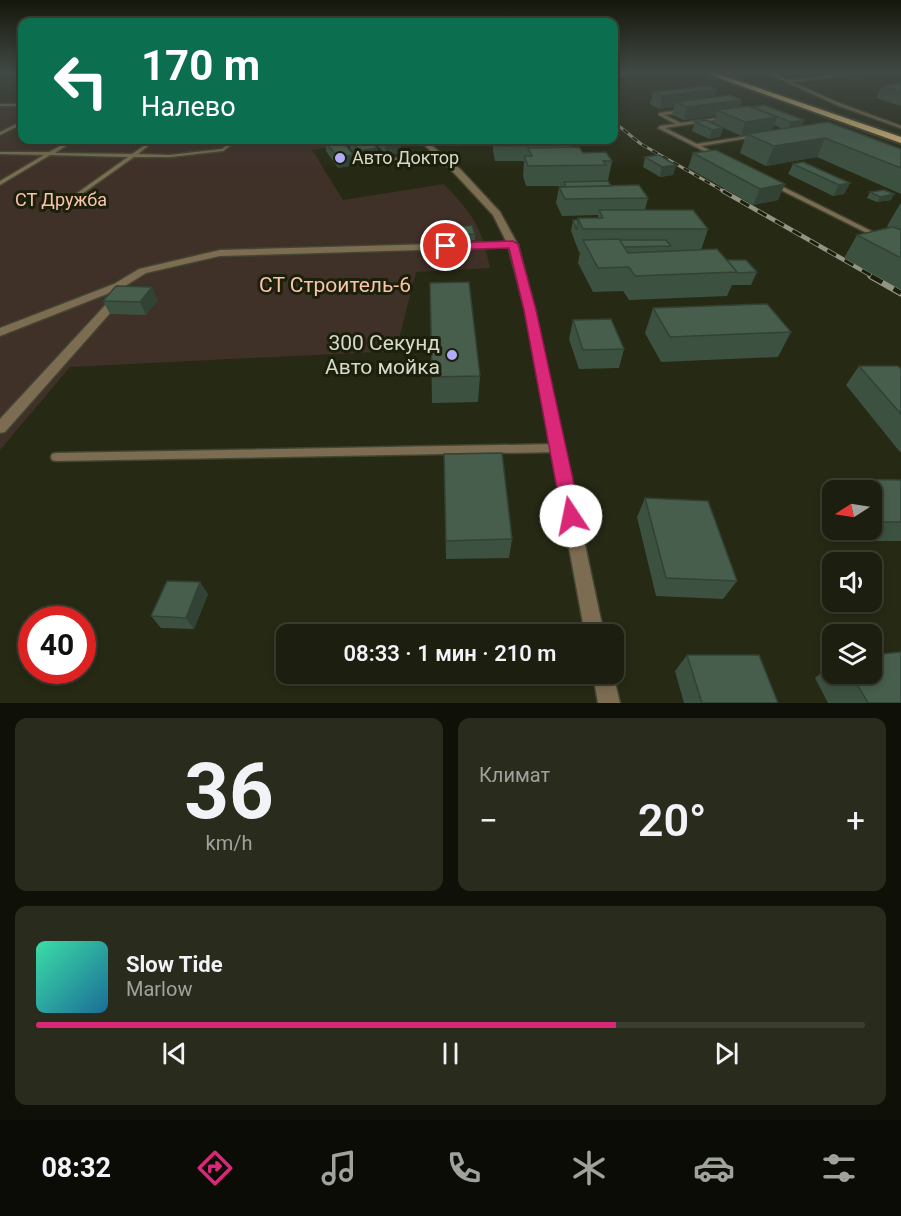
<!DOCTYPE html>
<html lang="ru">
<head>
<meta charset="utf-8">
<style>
	:root { --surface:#1c1f0f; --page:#292c1d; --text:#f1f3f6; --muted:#a0a29e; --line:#3a3d2f; --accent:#db2777 }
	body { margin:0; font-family:Roboto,sans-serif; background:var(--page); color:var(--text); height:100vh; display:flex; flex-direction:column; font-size:22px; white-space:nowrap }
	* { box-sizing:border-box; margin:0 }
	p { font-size:20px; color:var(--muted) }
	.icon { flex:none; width:33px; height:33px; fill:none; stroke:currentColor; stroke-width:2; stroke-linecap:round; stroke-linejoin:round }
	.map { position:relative; height:703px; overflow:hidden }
	.sheet { display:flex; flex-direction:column; gap:15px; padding:15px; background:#0f1108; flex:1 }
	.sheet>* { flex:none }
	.banner { position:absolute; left:18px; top:18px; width:600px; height:126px; border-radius:12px; box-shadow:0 3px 9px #0003,0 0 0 2px var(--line); background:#0b6e4f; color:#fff; overflow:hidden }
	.needle { width:39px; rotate:258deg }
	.buttons { position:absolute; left:822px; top:480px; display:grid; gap:12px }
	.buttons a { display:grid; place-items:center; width:60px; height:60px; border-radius:12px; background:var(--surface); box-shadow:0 3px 9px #0003,0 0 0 2px var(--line); font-size:30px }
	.speed { position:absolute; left:18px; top:606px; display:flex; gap:12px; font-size:30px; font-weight:700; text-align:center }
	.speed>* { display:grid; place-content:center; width:78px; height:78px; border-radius:50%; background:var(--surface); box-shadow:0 3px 9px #0003,0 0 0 2px var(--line); line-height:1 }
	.speed .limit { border:9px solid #d22; background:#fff; color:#111 }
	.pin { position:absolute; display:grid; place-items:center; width:51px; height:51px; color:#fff; margin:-26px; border:3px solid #fff; border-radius:50%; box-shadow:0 2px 6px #0007 }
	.me { position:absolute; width:66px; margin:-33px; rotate:349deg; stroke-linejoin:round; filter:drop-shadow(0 0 4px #0008) }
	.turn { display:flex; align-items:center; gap:21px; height:126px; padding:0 24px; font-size:27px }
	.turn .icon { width:78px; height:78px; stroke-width:2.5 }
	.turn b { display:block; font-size:42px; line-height:51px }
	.big { font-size:45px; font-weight:600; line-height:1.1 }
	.sheet .card { flex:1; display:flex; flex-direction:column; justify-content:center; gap:9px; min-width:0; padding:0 21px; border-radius:12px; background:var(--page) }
	.sheet .dial { align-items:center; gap:0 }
	.dial b { font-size:78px; line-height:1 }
	.song { display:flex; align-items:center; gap:18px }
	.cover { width:72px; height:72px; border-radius:9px; background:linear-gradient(135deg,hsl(160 70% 55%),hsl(200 70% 35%)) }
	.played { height:6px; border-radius:3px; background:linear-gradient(90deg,var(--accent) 70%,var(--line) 70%) }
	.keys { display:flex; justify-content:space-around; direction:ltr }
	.heat { display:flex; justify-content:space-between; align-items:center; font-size:33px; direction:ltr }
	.sheet .tiles { flex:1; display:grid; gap:15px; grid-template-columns:1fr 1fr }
	.card:last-child { grid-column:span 2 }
	.trip { position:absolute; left:276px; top:624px; width:348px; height:60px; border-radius:12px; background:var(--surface); box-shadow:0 3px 9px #0003,0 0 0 2px var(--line); font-weight:600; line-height:60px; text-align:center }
	.menu { display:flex; height:96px; justify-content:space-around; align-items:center; background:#0b0c06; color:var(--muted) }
	.menu .icon { width:42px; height:42px }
	.menu .current { color:var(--accent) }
	.menu b { font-size:27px; color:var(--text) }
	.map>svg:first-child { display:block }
</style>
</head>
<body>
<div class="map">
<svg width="901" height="703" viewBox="0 0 901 703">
	<rect width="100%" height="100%" fill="#262914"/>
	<!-- green -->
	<path fill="#3f3028" d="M0,105H22V140H378L312,150L343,200L444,184C474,216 481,225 490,268L416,272L396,351L70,367L0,450Z"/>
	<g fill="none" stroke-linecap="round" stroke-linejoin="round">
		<defs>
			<path id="service" d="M767,73C776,73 782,80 790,80C816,79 842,73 868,73L791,82L839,103L901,126V128L837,105Z
				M0,104H22V106H0Z
				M682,110L683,112L664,115L681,123L725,117L727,118L665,128L697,144L756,135L758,136L701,146L718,155L714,156L658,128L660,126L676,124L659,115V113Z
				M21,122H22V124L0,135V132Z
				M71,140H75L55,153L132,154L152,140H156L138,154L170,155L222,149L234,140H238L223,151L170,157H134L58,211L56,210V208L128,157L50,155L0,185V181L44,155L0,154V152H49Z
				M438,153L440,154V155L365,164L363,163L365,162Z
				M773,182L879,235L880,236L877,238L771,185V183Z
				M558,444L562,445L563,448L562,451L558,452L56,461L52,460L51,457L52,454L56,453Z"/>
			<path id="minor" d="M513,242L518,245L516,247L220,256L146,273L122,288L0,336V328L114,284L139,269L220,250Z
				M116,293L121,296L119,303L5,432L0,433V419L110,300L112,294Z"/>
			<path id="tertiary" d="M419,140H425L461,170L500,212L518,245L535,310L604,634H585L525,310L508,245L493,215L455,174Z
				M593,674H613L620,703H598Z"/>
			<path id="trunk" d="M705,73H715L901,137V143Z"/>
		</defs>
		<!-- service casing -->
		<use href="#service" stroke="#424531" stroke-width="3"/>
		<!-- minor casing -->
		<use href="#minor" stroke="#424531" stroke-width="3"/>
		<!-- tertiary casing -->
		<use href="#tertiary" stroke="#424531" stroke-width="3"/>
		<!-- trunk casing -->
		<use href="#trunk" stroke="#424531" stroke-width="4"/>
		<!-- service -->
		<use href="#service" fill="#7c6c51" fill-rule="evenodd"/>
		<!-- minor -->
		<use href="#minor" fill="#7c6c51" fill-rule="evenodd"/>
		<!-- tertiary -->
		<use href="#tertiary" fill="#7c6c51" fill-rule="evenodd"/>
		<!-- trunk -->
		<use href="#trunk" fill="#e3c07e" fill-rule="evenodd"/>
		<defs>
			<path id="rail-far2" d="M614,81L624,73
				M614,122L641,144L725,192"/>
			<path id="rail-far1" d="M723,191L874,277"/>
			<path id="rail" d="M871,276L901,293"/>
		</defs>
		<!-- rail-far2 casing -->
		<use href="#rail-far2" stroke="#929585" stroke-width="3"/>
		<!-- rail-far1 casing -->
		<use href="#rail-far1" stroke="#929585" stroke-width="4.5"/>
		<!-- rail casing -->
		<use href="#rail" stroke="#929585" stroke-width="7"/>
		<!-- rail-far2 -->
		<use href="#rail-far2" stroke="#1c200b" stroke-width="2" stroke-dasharray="6" stroke-linecap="butt"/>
		<!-- rail-far1 -->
		<use href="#rail-far1" stroke="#1c200b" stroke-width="3" stroke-dasharray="10" stroke-linecap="butt"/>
		<!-- rail -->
		<use href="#rail" stroke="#1c200b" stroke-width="4.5" stroke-dasharray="13" stroke-linecap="butt"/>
	</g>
	<!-- wall -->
	<path fill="#3d5141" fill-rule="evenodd" d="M901,83V106L876,98L882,86Z
		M717,89L714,97L740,107H752L804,120L801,126L901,149V194L817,157L766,166L740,153L746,135L741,136L713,123L716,116L684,120L672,115L674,107L659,109L650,104L653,92ZM774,125L783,129L772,131Z
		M695,122L723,128L720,137L709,139L692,131Z
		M349,140H369L377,148L378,158L361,161L350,148Z
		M376,140H397L401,143V153L386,155L376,144Z
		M471,140H570L573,147L583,153L612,161L608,181L602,182L611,186L648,198L645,210L708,229L701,250L757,272L751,285H732L727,296L629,300L623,291L593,292L578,263L580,252H579L571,231L573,220L598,218V215L562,216L556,203L559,187H563L564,186H526L523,176L524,161H495L493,151V140Z
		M325,141L354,155L355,165L338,168L326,151Z
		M693,153L785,184L778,200L753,205L688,168Z
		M645,157L676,165L673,175L660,177L643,167Z
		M793,164L850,183L844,194L833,196L788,174Z
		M870,192L894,194L891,200L877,202L867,198Z
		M900,204H901V290L844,258L857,235L889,227L887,226Z
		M458,227L475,234V240L461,241L458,232Z
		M453,248V261H434V255Z
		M430,283L480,376L478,402L432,403Z
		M158,300L146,315L110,314L103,301Z
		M653,308L791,332L778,357L661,362L645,333Z
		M573,320L624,349L619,368L579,369L569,339Z
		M859,366L901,369V452H900L846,385Z
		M444,454L512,539L509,558L446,559Z
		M852,479L901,480V541H862L855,530H872V490H842Z
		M645,498L737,581L723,599L656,596L637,517Z
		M208,594L194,629L161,628L151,616Z
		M687,655L778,703H684L675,671Z
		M832,664V674H872L901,703H828L815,678Z"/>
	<!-- shaded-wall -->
	<path fill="#324235" d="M803,73H812V74L802,75Z
		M717,89L713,102H675L674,107L659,109L662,96Z
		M742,100L738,113L717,110L716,116L684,120L687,107Z
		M777,117L772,131L741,136L745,122Z
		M804,120L800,129L788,131L791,122Z
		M723,128L720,137L709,139L712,130Z
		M825,138L817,157L766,166L774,146Z
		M401,143V153L386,155L385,145Z
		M377,148L378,158L361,161L360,151Z
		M354,155L355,165L338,168L337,157Z
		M676,165L673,175L660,177L662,167Z
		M850,183L844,194L833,196L839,185Z
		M785,184L778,200L753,205L760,189Z
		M894,194L891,200L877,202L880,197Z
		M152,287L158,300L146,315L140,302Z
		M200,582L208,594L194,629L186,618Z"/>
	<!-- building -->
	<path fill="#475e4c" stroke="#324235" stroke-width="1.5" d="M901,83V92L882,86Z
		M707,86L717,89L662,96L653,92Z
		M729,95L742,100L687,107L675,102Z
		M764,105L804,120L791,122L752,107Z
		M748,106L777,117L745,122L717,110Z
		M706,120L723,128L712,130L695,122Z
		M828,122L901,149V168L825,138L774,146L747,134Z
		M337,140H341L354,155L337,157L325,141Z
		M350,140H369L377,148L360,151Z
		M380,140H397L401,143L385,145Z
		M494,140H570L573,145L496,146Z
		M579,147L583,153L606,152L612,161H603L606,165L528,166L524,156H532L528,148Z
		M716,150L785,184L760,189L693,153Z
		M659,155L676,165L662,167L645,157Z
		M803,162L850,183L839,185L793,164Z
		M608,181L611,186L566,187L564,182Z
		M639,185L648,198L565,199L559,187Z
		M884,190L894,194L880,197L870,192Z
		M599,210H693L708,229H583L578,218H603Z
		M573,220H578L577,229H576Z
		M472,225L475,234L461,235L458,227Z
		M893,227L901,230V258L857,235Z
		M619,239L628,253L717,249L737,272L635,276L629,267L598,268L583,240Z
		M620,240H666L671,246L624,247Z
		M435,248H453V255H434Z
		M727,260H746L757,272L737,273V272Z
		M469,282L480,376L432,377L430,283Z
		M116,286L152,287L140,302L103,301Z
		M767,304L791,332L670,337L653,308Z
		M611,319L624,349L583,350L573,320Z
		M859,366H898L901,369V414Z
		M502,453L512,539L446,541L444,454Z
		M852,479L901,480V522H880L872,508V490H860Z
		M645,498L708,501L737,581L666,578Z
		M167,581L200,582L186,618L151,616Z
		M901,652V703H868L851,674H872V655Z
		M687,655H759L778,703H702Z"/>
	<!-- sky -->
	<linearGradient id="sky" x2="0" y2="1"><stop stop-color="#15170b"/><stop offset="0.42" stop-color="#414945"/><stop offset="1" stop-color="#414945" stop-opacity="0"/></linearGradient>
	<rect width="901" height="172" fill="url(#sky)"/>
	<!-- route -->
	<path fill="#db2777" stroke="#8e194d" stroke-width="1.5" d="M513,241L518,244L536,310L581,516L578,522L571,525L565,522L562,516L524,310L509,248L446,250L440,246L446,243Z"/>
	<!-- markers -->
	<g fill="#b3adf9" stroke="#1c200b" stroke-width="2">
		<circle cx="340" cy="158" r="6"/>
		<circle cx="452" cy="355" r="6"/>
	</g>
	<g text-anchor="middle" stroke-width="6" stroke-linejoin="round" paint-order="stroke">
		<!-- far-poi labels -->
		<g font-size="18" fill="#d6d9cc" stroke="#1c200b" text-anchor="start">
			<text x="352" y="164">Авто Доктор</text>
		</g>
		<!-- far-park labels -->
		<g font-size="18" fill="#f9c4aa" stroke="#1c200b">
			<text x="61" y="206">СТ Дружба</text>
		</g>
		<!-- park labels -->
		<g font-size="21" fill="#f9c4aa" stroke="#1c200b">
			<text x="335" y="292">СТ Строитель-6</text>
		</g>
		<!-- poi labels -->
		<g font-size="21" fill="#d6d9cc" stroke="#1c200b" text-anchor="end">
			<text x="440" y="350">300 Секунд<tspan x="440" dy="24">Авто мойка</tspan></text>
		</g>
	</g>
</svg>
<div class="buttons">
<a><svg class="needle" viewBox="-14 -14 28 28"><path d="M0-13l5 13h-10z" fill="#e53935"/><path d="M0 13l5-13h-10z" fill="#a0a29e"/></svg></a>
<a><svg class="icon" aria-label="sound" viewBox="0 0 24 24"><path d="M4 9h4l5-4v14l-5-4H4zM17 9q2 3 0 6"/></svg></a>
<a><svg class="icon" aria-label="layers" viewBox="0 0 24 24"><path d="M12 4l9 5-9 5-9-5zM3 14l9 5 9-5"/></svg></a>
</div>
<div class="speed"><div class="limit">40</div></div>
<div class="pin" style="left:446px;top:246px;background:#d93025"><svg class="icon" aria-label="arrive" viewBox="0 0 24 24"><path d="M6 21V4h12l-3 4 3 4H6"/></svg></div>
<svg class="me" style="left:571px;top:516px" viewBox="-20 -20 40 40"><circle r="19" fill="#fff"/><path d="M0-13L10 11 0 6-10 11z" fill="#db2777"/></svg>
<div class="trip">08:33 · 1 мин · 210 m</div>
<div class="banner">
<div class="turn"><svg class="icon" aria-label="left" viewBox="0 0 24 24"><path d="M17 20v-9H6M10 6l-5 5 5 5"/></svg><div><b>170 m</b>Налево</div></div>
</div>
</div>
<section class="sheet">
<div class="tiles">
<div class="card dial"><b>36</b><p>km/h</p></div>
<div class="card"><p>Климат</p>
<div class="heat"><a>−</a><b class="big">20°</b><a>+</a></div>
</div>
<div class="card">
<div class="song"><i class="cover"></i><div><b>Slow Tide</b><p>Marlow</p></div></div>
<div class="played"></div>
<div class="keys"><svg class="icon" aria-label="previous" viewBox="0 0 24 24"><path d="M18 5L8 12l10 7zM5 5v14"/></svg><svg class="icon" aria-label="pause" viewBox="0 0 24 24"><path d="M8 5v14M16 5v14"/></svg><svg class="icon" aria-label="next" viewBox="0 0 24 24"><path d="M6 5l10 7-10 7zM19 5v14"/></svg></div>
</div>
</div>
</section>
<nav class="menu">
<b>08:32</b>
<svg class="icon current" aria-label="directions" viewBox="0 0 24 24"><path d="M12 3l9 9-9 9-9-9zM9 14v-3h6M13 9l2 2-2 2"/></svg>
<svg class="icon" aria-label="music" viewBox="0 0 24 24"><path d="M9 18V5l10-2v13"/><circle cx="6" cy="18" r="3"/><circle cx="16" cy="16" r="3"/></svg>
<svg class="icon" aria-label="phone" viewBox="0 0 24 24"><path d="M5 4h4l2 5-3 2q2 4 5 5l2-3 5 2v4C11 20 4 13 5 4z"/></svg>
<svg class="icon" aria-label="climate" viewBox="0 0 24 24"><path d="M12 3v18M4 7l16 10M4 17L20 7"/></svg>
<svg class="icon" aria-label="car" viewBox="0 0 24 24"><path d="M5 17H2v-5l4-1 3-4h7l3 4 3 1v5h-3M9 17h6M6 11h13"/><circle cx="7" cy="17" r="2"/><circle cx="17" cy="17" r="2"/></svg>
<svg class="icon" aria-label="filters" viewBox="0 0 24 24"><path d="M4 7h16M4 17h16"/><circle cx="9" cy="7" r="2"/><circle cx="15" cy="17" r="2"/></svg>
</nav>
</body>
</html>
